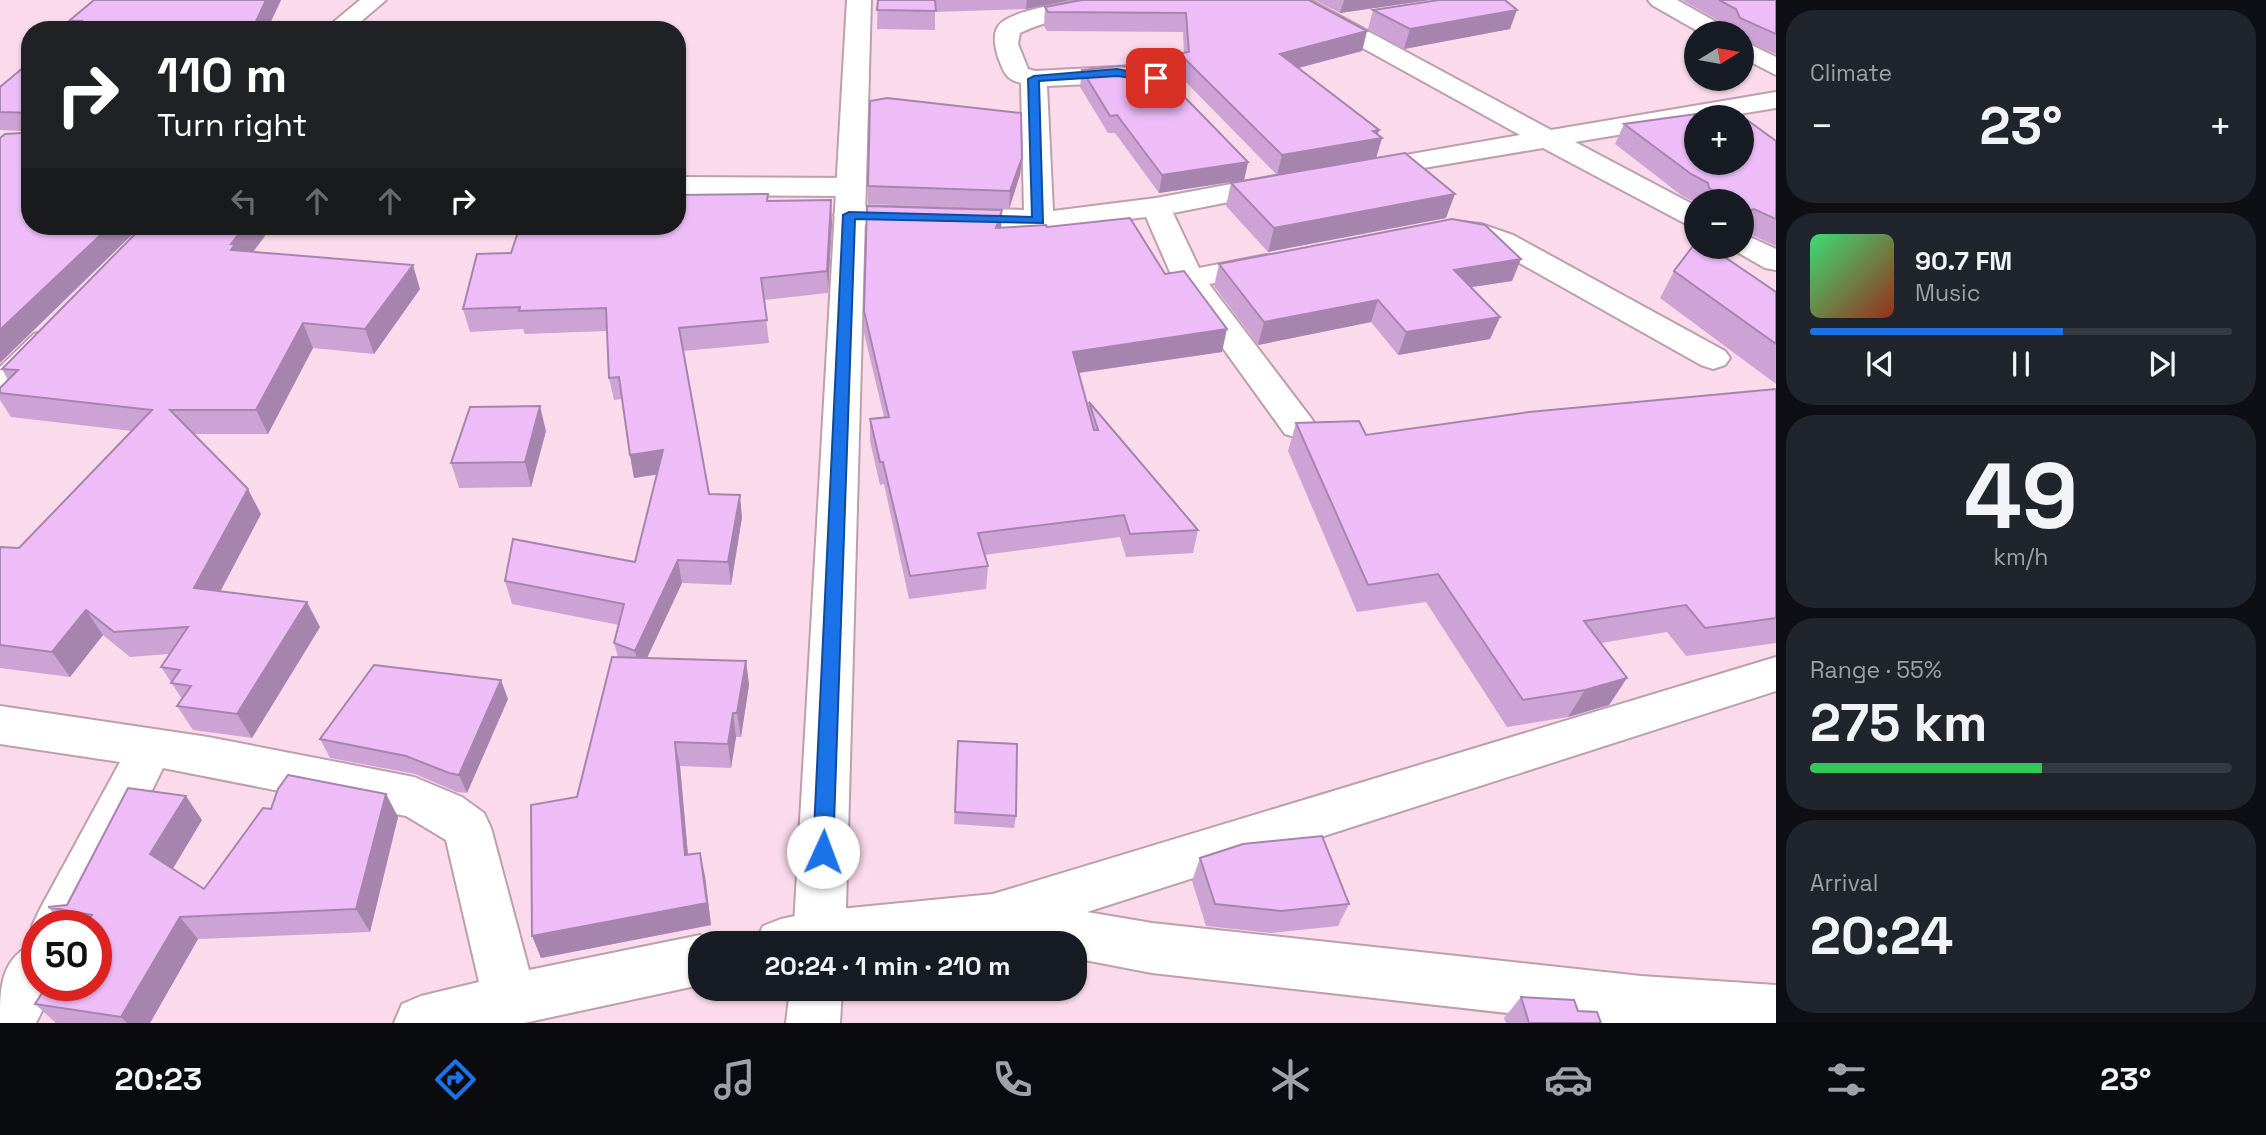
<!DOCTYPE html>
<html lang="en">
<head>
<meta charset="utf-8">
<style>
	:root { --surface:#171b24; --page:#20242c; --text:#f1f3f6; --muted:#9ea1a6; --line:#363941; --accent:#1a73e8 }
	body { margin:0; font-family:"Space Grotesk",sans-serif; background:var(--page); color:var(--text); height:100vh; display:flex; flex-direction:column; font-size:26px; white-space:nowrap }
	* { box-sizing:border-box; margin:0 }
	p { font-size:23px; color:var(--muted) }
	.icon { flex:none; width:38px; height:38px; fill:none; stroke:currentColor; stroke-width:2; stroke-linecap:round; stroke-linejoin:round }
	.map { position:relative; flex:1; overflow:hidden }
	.side { display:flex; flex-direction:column; gap:10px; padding:10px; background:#0d0f14; width:490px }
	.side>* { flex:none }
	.guide { position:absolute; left:21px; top:21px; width:665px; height:214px; border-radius:28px; box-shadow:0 2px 5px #0004; background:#202124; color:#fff; overflow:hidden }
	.needle { width:46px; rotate:79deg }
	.buttons { position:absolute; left:1684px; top:21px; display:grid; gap:14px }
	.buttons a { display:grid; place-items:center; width:70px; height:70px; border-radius:50%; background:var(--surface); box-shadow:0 2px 5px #0004; font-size:35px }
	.speed { position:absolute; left:21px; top:910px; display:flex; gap:14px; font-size:35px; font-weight:700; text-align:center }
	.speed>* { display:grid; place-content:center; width:91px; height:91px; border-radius:50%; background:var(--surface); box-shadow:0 2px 5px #0004; line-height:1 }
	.speed .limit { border:10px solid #d22; background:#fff; color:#111 }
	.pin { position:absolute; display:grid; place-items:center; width:60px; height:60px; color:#fff; margin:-30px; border-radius:14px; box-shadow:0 4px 10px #0006 }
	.me { position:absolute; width:77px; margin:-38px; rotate:2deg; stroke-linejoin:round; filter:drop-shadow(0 0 5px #0008) }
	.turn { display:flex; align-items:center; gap:24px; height:147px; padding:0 21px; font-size:32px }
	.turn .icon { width:91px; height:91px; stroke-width:2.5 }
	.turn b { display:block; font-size:49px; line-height:60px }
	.lanes { display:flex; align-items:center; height:66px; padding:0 21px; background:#0003; justify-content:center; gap:35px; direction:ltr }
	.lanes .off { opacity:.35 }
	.big { font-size:52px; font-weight:700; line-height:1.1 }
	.side .tile { flex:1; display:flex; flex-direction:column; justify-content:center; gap:10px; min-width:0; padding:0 24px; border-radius:28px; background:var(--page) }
	.side .dial { align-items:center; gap:0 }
	.dial b { font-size:91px; line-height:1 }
	.song { display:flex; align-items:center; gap:21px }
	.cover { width:84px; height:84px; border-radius:10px; background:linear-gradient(135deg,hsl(140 70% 55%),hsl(10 70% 35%)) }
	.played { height:7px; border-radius:4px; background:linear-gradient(90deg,var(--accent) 60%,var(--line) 60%) }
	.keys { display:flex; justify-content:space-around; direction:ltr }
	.heat { display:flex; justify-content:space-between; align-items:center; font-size:38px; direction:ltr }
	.charge { height:10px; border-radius:5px; background:linear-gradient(90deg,#34c759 55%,var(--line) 0) }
	.trip { position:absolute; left:688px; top:931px; width:399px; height:70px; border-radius:28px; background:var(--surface); box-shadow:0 2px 5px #0004; font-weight:700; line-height:70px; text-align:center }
	.tab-bar { display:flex; height:112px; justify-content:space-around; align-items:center; background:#090b0e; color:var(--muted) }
	.tab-bar .icon { width:49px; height:49px }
	.tab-bar .on { color:var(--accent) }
	.tab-bar b { font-size:32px; color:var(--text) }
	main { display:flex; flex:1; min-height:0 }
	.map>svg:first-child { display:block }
</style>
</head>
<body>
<main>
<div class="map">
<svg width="1776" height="1023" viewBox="0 0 1776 1023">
	<rect width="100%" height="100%" fill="#fbdbeb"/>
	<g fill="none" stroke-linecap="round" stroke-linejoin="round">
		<defs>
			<path id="minor" d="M360,0H386L351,30H324Z
				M1083,0H1190L1186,5L1178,7C1124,11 1070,9 1020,33L1018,44L1028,69L1035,71L1133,66L1142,69L1146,74L1142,79L1133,82L1047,86L1053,211L1156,198L1280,175L1290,178L1294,184L1290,190L1173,213L1199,268L1266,255L1277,257L1282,264L1277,271L1209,284L1311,418L1316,426L1311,434L1298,438L1285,434L1173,279L1146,217L1039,230L849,224L839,221L834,215L839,209L849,206L1024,210L1021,83C1005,79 1004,72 998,57C995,47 992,34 999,25C1013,10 1063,3 1083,0Z
				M1281,0H1310L1551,130L1776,92V108L1721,117H1696V122L1575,142L1696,206V227L1686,224L1543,148L1364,178L1354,176L1350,170L1354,164L1520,135L1285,5Z
				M1648,0H1677L1727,28L1730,33H1701L1652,5Z
				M1741,40L1776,57V75L1741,57Z
				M677,177L851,178L861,181L865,187L861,193L851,196L677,195Z
				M1453,221L1481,224L1513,235L1725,351L1730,358L1725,365L1713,369L1701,365L1491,247L1476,241L1442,236L1438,230L1442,224Z
				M1741,233L1776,249V270L1765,268L1730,248L1741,247Z
				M46,331L58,334L63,341L58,348L12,395L0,398V367L34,334Z
				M1776,657V691L1087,912L1152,923L1641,976L1776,985V1023H1596L1152,973L1074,958V943H755L763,926L781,919L819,911L993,894Z
				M0,706L208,737L414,777L462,797L484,813L491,828L529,970L700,935L719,943H700V985L524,1023H394L402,1004L421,996L479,982L446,840L406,816L163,768L85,926H37V936L32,926L40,909L120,762L0,744Z
				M37,942V985H55L36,1023H0C0,987 0,957 37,942Z"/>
			<path id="secondary" d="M847,0H871L845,943H793Z
				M790,989H842L840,1023H786Z"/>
		</defs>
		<!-- minor casing -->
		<use href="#minor" stroke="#bd9fae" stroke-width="4"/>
		<!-- secondary casing -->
		<use href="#secondary" stroke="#bd9fae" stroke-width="4"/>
		<!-- minor -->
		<use href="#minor" fill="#fff" fill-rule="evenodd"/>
		<!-- secondary -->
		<use href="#secondary" fill="#fff" fill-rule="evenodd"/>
	</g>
	<!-- wall -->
	<path fill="#cda3d5" d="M94,0H281L267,30H70L72,28L69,21Z
		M878,0H1070L1026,9L935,12V30L877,29Z
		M1082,0L1367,31L1362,51L1298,68L1379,130L1378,134L1382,138L1376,158L1277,175L1180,76L1173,74L1176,54L1184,53L1183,32L1047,31L1044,26L1045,7Z
		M1315,0H1430L1340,13Z
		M1682,0H1776V54L1741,39V33H1732L1728,26Z
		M1373,10L1510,29L1404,49L1368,29Z
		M30,62V226L22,131L0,130V87Z
		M1082,70L1248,162L1244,180L1159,193L1115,133H1108L1080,87Z
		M1624,124L1776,141V246L1743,231L1741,234V201H1696V203L1681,195L1615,144Z
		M1022,158L1020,175L1009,209L868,204V186Z
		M1231,183L1446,218L1268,252L1226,206Z
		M768,194V201L832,222L828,293L764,300L769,343L683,351L709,494L742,517L731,585L682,583L647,658L746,661L749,685L741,737H736L731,768L680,766L688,855L705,876L711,925L541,958L577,797L618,657L614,643L619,625L512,604L505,581L635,562L657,474L634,478L630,455L622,399L614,400L609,378L607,331L525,334L523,329L470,332L463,309L511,253Z
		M143,226H269L270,229L253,252L420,289L374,354L313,348L268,434H195L261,514L220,591L320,627L252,738L193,730L177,706L182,699L161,667L169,654L130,657L103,635L70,677L0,668V547L19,548L132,431L11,417L0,400V388L8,380L2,369Z
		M1047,227L1165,274L1222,352L1079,373L1088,408L1089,402L1198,530L1193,553L1126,557L1120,537L984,555L988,566L986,589L909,599L884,484L880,485L870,441V419L884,417L864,333V311L1001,228Z
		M1521,259L1512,281L1471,287L1500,317L1490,339L1398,355L1371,322L1258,345L1214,286L1219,264Z
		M1674,271L1776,292V384L1660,298Z
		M1776,389V643L1686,656L1667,632L1601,643L1627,678L1609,705L1568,717L1507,727L1426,602L1357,612L1288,451L1296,423L1366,435Z
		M546,431L531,487L459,488L451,463Z
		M508,699L467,793L457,792L415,774L330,758L320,739Z
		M958,741L1016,816L1014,828L954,824Z
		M386,794L398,817L370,932L198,939L150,1023H56L35,1004L96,926H65L48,907L67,905L202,820L172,869L204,889L271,809Z
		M1200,858L1349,904L1338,926L1271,933L1206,926L1192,881Z
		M1521,997L1578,1011L1601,1023H1506L1504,1018Z"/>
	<!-- shaded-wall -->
	<path fill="#a784ae" d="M266,0H281L267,30H252Z
		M1027,0H1070L1026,9Z
		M1344,0H1430L1340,13Z
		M1517,10L1510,29L1404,49L1410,29Z
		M1367,31L1362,51L1276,74L1280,54Z
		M1379,130L1376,139L1382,138L1376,158L1277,175L1282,155Z
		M1022,158L1020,175L1009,209L1010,191Z
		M1248,162L1244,180L1159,193L1162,175Z
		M1455,194L1446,218L1268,252L1274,228Z
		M831,200L832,222L828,293L827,271Z
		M1002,210L1001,231L996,228Z
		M110,226H141L0,363V330Z
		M245,226H269L270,229L244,264L231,250V244Z
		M1521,259L1512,281L1446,291L1454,270Z
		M413,265L420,289L374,354L365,329Z
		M1378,300L1371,322L1258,345L1264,322Z
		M1500,317L1490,339L1398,355L1406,332Z
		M303,323L313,348L268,434L256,410Z
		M1227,329L1222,352L1070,374L1073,352Z
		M540,406L546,431L531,487L525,462Z
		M663,450L667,473L634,478L630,455Z
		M248,489L261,514L209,613L194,588Z
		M740,495L742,517L731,585L728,562Z
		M678,560L682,583L640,673L635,651Z
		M307,602L320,627L252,738L237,714Z
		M86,610L103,635L70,677L52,652Z
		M746,661L749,685L741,737L737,713Z
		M1627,678L1609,705L1568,717L1585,690Z
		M501,680L508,699L467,793L459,775Z
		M733,713L736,737L731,768L728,744Z
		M675,742L680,766L690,878L685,855Z
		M386,794L398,817L370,932L356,909Z
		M186,796L202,820L168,877L150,854Z
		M700,853L705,876L711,925L541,958L532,936Z
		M180,917L198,939L150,1023H127L121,1017Z"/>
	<!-- building -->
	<path fill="#eebdf8" stroke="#a784ae" stroke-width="2" fill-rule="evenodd" d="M94,0H266L252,30H70L81,21H69Z
		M878,0H935L936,11L877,10Z
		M1082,0H1309L1367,31L1280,54L1379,130L1373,131L1382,138L1282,155L1183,57L1176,54L1189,52L1186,13L1048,12L1045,7Z
		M1439,0H1505L1517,10L1410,29L1373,10Z
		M1719,0H1776V34L1740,18L1736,9Z
		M30,62V226H110L0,330V138L5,134L22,133L23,118L29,113L0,112V87Z
		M1119,66L1139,67L1161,73L1248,162L1162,175L1117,115L1110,116L1082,70Z
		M887,98L1021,113L1022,158L1010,191L868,186L870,101Z
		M1732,109L1776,141V219L1754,209L1751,210L1750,218L1741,212V201H1728L1709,188L1708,183L1691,174L1624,124ZM1696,117H1741V163H1696Z
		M1405,153L1455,194L1274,228L1231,183Z
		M768,194L767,201L831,200L827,271L761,278L767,320L679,328L709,494L740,495L728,562L678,560L635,651L614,643L624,604L505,581L513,539L635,562L663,450L630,455L619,377L609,378L606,308L519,311L520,307L463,309L477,254L511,253L520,226H677V195Z
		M867,206L1002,210L996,228L1046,225L1047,227L1130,218L1165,274L1184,271L1227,329L1073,352L1094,430H1098L1089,402L1198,530L1130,534L1124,515L978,533L988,566L910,576L883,462H880L870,419L889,417L864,311Z
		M1452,219L1485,225L1521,259L1454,270L1500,317L1406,332L1378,300L1264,322L1219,264Z
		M143,226H245L231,244H235L231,250L413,265L365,329L303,323L256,410H170L248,489L194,588L307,602L237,714L177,706L191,686L171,683L180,670L161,667L188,627L114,632L86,610L52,652L0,645V547L19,548L152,410L0,393V388L18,370L2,369Z
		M1696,242V247H1710L1776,292V344L1674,271Z
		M1776,389V618L1705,628L1686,605L1584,621L1627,678L1585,690L1523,700L1438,574L1368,585L1296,423L1359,421L1366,435L1529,412Z
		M540,406L525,462L451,463L470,407Z
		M612,657L746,661L737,713H733L728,744L675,742L685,855L700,853L707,903L532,936L531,805L577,797Z
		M374,665L501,680L459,775L449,773L406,756L320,739Z
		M958,741L1017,744L1016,816L955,812Z
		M288,775L386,794L356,909L180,917L121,1017L35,1004L47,985H96V926H85L92,915L48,907L67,905L128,788L186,796L150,854L204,889L263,808L271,809L278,789Z
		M1322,836L1349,904L1281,911L1215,904L1200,858L1243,844Z
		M1521,997L1574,1000L1578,1011L1597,1012L1601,1023H1529Z"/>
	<!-- route -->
	<path fill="#1a73e8" stroke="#114b97" stroke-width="2" d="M1117,69L1161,78L1156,81L1117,76L1039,81L1043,223L855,219L833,852L830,858L823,861L816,858L813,852L843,215L849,212L1032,217L1028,79L1034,76Z"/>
</svg>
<div class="buttons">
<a><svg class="needle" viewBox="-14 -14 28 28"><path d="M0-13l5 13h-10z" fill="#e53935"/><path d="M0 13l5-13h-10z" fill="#9ea1a6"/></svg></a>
<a>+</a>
<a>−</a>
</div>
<div class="speed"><div class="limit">50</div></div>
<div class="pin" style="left:1156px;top:78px;background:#d93025"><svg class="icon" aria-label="arrive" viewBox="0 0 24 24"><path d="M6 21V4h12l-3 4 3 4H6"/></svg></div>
<svg class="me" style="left:823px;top:852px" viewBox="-20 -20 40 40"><circle r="19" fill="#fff"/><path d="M0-13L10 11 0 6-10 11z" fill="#1a73e8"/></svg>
<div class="trip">20:24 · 1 min · 210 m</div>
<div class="guide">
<div class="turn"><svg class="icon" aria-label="right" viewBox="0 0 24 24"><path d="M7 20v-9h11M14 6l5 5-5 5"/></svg><div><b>110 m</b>Turn right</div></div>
<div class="lanes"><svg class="icon off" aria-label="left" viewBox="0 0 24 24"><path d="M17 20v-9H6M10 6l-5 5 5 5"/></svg><svg class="icon off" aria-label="ahead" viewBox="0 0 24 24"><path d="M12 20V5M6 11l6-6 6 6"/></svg><svg class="icon off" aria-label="ahead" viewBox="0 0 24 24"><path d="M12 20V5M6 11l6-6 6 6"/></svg><svg class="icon" aria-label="right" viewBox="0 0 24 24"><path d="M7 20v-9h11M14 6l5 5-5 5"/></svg></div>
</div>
</div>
<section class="side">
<div class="tile"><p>Climate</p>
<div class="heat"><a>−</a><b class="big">23°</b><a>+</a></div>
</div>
<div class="tile">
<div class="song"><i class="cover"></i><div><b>90.7 FM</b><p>Music</p></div></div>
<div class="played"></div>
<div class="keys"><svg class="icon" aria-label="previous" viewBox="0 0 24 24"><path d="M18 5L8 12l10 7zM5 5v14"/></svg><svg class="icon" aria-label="pause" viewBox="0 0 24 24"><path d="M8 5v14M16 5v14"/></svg><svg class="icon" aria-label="next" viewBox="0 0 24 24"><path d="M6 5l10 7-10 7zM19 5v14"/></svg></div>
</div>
<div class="tile dial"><b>49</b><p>km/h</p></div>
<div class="tile"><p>Range · 55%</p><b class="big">275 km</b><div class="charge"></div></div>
<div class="tile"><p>Arrival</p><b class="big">20:24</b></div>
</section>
</main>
<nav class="tab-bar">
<b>20:23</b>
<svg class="icon on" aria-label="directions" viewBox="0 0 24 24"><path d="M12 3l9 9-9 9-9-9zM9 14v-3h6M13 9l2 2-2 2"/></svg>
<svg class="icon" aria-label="music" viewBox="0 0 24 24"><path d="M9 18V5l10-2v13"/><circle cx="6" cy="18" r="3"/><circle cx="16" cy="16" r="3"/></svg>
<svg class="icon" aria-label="phone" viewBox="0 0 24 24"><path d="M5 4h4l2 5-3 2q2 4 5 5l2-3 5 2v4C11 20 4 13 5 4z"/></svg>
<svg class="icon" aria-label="climate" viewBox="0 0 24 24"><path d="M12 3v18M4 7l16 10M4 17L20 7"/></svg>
<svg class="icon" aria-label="car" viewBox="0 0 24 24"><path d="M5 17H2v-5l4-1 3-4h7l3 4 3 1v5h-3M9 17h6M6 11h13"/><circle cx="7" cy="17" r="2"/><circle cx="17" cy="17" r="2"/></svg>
<svg class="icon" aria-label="filters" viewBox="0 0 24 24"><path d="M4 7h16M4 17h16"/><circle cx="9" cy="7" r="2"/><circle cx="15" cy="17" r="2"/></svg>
<b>23°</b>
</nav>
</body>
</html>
